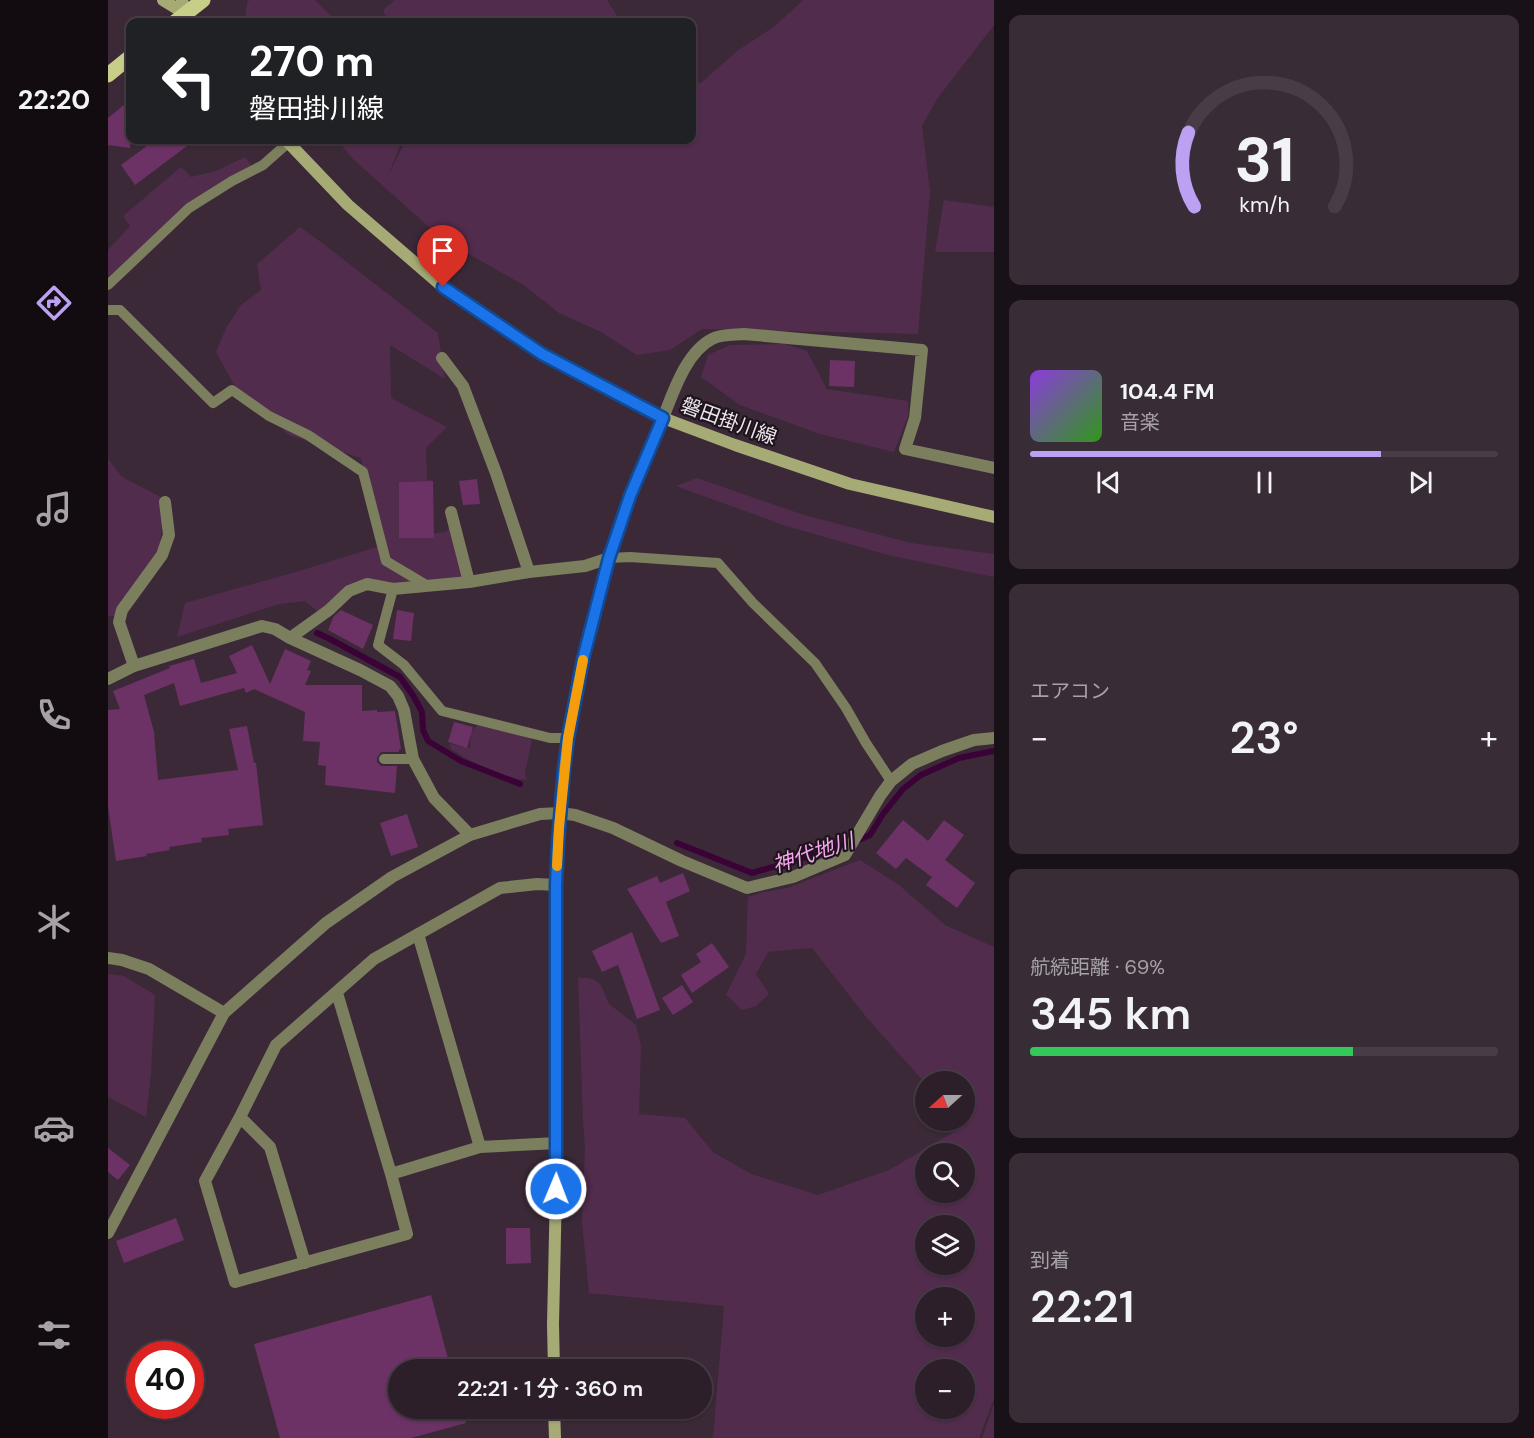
<!DOCTYPE html>
<html lang="ja">
<head>
<meta charset="utf-8">
<style>
	:root { --surface:#2c1f2a; --page:#382c36; --text:#f1f3f6; --muted:#a6a2a8; --line:#483d47; --accent:#bca0f2 }
	body { margin:0; font-family:"DM Sans","Noto Sans JP",sans-serif; background:var(--page); color:var(--text); height:100vh; display:flex; flex-direction:column; font-size:22px; white-space:nowrap }
	* { box-sizing:border-box; margin:0 }
	p { font-size:20px; color:var(--muted) }
	.icon { flex:none; width:33px; height:33px; fill:none; stroke:currentColor; stroke-width:2; stroke-linecap:round; stroke-linejoin:round }
	.map { position:relative; flex:1; overflow:hidden }
	.drawer { display:flex; flex-direction:column; gap:15px; padding:15px; background:#181117; width:540px }
	.drawer>* { flex:none }
	.hud { position:absolute; left:18px; top:18px; width:570px; height:126px; border-radius:12px; box-shadow:0 2px 4px #0004,0 0 0 2px var(--line); background:#202124; color:#fff; overflow:hidden }
	.needle { width:39px; rotate:249deg }
	.tools { position:absolute; left:807px; top:1071px; display:grid; gap:12px }
	.tools a { display:grid; place-items:center; width:60px; height:60px; border-radius:50%; background:var(--surface); box-shadow:0 2px 4px #0004,0 0 0 2px var(--line); font-size:30px }
	.speed { position:absolute; left:18px; top:1341px; display:flex; gap:12px; font-size:30px; font-weight:700; text-align:center }
	.speed>* { display:grid; place-content:center; width:78px; height:78px; border-radius:50%; background:var(--surface); box-shadow:0 2px 4px #0004,0 0 0 2px var(--line); line-height:1 }
	.speed .limit { border:9px solid #d22; background:#fff; color:#111 }
	.pin { position:absolute; display:grid; place-items:center; width:51px; height:51px; color:#fff; margin:-62px -26px; border-radius:50% 50% 50% 0; rotate:-45deg; box-shadow:0 0 6px #0007 }
	.pin .icon { rotate:45deg }
	.me { position:absolute; width:66px; margin:-33px; rotate:1deg; stroke-linejoin:round; filter:drop-shadow(0 0 4px #0008) }
	.turn { display:flex; align-items:center; gap:21px; height:126px; padding:0 24px; font-size:27px }
	.turn .icon { width:78px; height:78px; stroke-width:2.5 }
	.turn b { display:block; font-size:42px; line-height:51px }
	.big { font-size:45px; font-weight:600; line-height:1.1 }
	.drawer .card { flex:1; display:flex; flex-direction:column; justify-content:center; gap:9px; min-width:0; padding:0 21px; border-radius:12px; background:var(--page) }
	.drawer .dial { align-items:center; gap:0 }
	.dial svg { height:156px; overflow:visible; fill:none; stroke:var(--line); stroke-width:7; stroke-linecap:round; text-anchor:middle }
	.dial text { fill:var(--text); stroke:none }
	.song { display:flex; align-items:center; gap:18px }
	.cover { width:72px; height:72px; border-radius:9px; background:linear-gradient(135deg,hsl(270 70% 55%),hsl(110 70% 35%)) }
	.played { height:6px; border-radius:3px; background:linear-gradient(90deg,var(--accent) 75%,var(--line) 75%) }
	.keys { display:flex; justify-content:space-around; direction:ltr }
	.heat { display:flex; justify-content:space-between; align-items:center; font-size:33px; direction:ltr }
	.charge { height:9px; border-radius:4px; background:linear-gradient(90deg,#34c759 69%,var(--line) 0) }
	.trip { position:absolute; left:280px; top:1359px; width:324px; height:60px; border-radius:30px; background:var(--surface); box-shadow:0 2px 4px #0004,0 0 0 2px var(--line); font-weight:600; line-height:60px; text-align:center }
	main { display:flex; flex:1; min-height:0 }
	.tab-bar { display:flex; flex-direction:column; width:108px; justify-content:space-around; align-items:center; background:#120c11; color:var(--muted) }
	.tab-bar .icon { width:42px; height:42px }
	.tab-bar .selected { color:var(--accent) }
	.tab-bar b { font-size:27px; color:var(--text) }
	.map>svg:first-child { display:block }
</style>
</head>
<body>
<main>
<nav class="tab-bar">
<b>22:20</b>
<svg class="icon selected" aria-label="directions" viewBox="0 0 24 24"><path d="M12 3l9 9-9 9-9-9zM9 14v-3h6M13 9l2 2-2 2"/></svg>
<svg class="icon" aria-label="music" viewBox="0 0 24 24"><path d="M9 18V5l10-2v13"/><circle cx="6" cy="18" r="3"/><circle cx="16" cy="16" r="3"/></svg>
<svg class="icon" aria-label="phone" viewBox="0 0 24 24"><path d="M5 4h4l2 5-3 2q2 4 5 5l2-3 5 2v4C11 20 4 13 5 4z"/></svg>
<svg class="icon" aria-label="climate" viewBox="0 0 24 24"><path d="M12 3v18M4 7l16 10M4 17L20 7"/></svg>
<svg class="icon" aria-label="car" viewBox="0 0 24 24"><path d="M5 17H2v-5l4-1 3-4h7l3 4 3 1v5h-3M9 17h6M6 11h13"/><circle cx="7" cy="17" r="2"/><circle cx="17" cy="17" r="2"/></svg>
<svg class="icon" aria-label="filters" viewBox="0 0 24 24"><path d="M4 7h16M4 17h16"/><circle cx="9" cy="7" r="2"/><circle cx="15" cy="17" r="2"/></svg>
</nav>
<div class="map">
<svg width="886" height="1438" viewBox="0 0 886 1438">
	<rect width="100%" height="100%" fill="#3b2938"/>
	<!-- green -->
	<path fill="#522c4d" fill-rule="evenodd" d="M142,0H207L229,22H137L139,2Z
		M287,0H499L513,22H280L275,10Z
		M695,0H886V25L829,99L814,126L822,192L810,334L594,329L562,350L529,355L493,332L451,313L417,286L333,238L245,159L229,140H294L280,176L298,140H584V82L593,83L629,51L667,26Z
		M137,157L143,165L102,191L0,287V250L22,226L15,216L73,167L83,177L108,171Z
		M836,200L886,207V252H827Z
		M192,227L217,245L330,333L337,379L282,345L283,398L339,427L318,448L319,479L324,481L291,482L292,537L338,532L346,520L360,582L247,588L214,615L197,601L171,604L69,637L77,603L191,571L269,547L253,458L181,435L129,390L108,352L118,328L133,305L153,290L149,264Z
		M677,344L699,351L719,389L800,401V417L786,452L712,434L632,405L593,377L600,355L622,345Z
		M0,459L14,477L55,498L52,553L12,616H0Z
		M589,478L696,515L803,543L886,554V577L780,555L678,526L568,486Z
		M370,724L416,733L424,740L417,773L419,780C392,778 365,763 343,749L342,744L362,748L363,733Z
		M752,860L791,885L837,925L886,947V1399L871,1438H605L616,1306L481,1293L474,1222L477,1148L475,1121L470,977L485,979L493,985L501,1004L528,1025L533,1046L531,1114L577,1118L605,1152L643,1174L710,1195L781,1170L856,1126L852,1121L856,1120V1082H818L817,1083L759,1018L704,948L660,952L648,974L661,994L648,1006L634,1010L618,995L638,954L640,897L656,892L679,888ZM818,1154H856V1192H818ZM818,1226H856V1264H818ZM818,1298H856V1336H818ZM818,1370H856V1408H818Z
		M0,974L16,976L47,995L43,1073L38,1117L0,1097Z
		M886,1404V1438H874Z"/>
	<g fill="none" stroke-linecap="round" stroke-linejoin="round">
		<!-- stream -->
		<path stroke="#3b0237" stroke-width="6" d="M209,633L222,639L292,677L306,697L314,712L315,730L320,741L353,761L412,784
			M569,843L644,873L742,844L762,835L775,814L795,789L813,775L851,758L886,751"/>
	</g>
	<!-- building -->
	<path fill="#6c3265" d="M22,100V148L0,145V118Z
		M47,140H87L27,185L13,165Z
		M722,360L747,361L746,387L721,386Z
		M369,479L372,504L355,505L351,481Z
		M325,481L326,538H291V482Z
		M233,610L265,625L255,649L220,630L226,616Z
		M289,610L306,613L303,641L285,639Z
		M144,645L162,684L177,649L203,661L199,670L203,671L197,685H254V711L269,710V712L287,711L293,749H291V752H273L269,758V762L273,766H289L287,793L217,785L218,766L210,765L212,742L195,741L197,712L146,689L138,693L136,688L72,706L66,683L36,695L46,732L50,780L130,770L121,729L139,726L146,763H148L155,825L120,829L121,835L93,838L94,842L61,847L62,850L38,854L39,856L8,861L0,807V710L12,709L5,691L62,668L61,666L86,659L93,683L129,673L121,656Z
		M346,722L365,727L359,748L340,742Z
		M299,814L310,847L283,856L272,823Z
		M795,820L820,841L836,820L856,835L837,860L867,883L849,908L818,885L824,877L798,858L788,869L768,853Z
		M575,873L582,891L558,902L571,936L553,943L519,889L549,876L552,883Z
		M524,932L552,1010L529,1019L510,965L494,972L484,951Z
		M604,943L621,967L584,993L573,975L593,962L588,954Z
		M574,985L585,1002L565,1015L554,998Z
		M0,1148L22,1165L10,1180L0,1172Z
		M68,1218L76,1240L16,1263L8,1241Z
		M398,1228H422L423,1263L398,1264Z
		M323,1295L343,1370H291V1408H354L358,1423L303,1438H172L146,1344Z"/>
	<g fill="none" stroke-linecap="round" stroke-linejoin="round">
		<!-- lane -->
		<path stroke="#7b7f5e" stroke-width="10" d="M0,285L81,208L124,181L155,165L181,142
			M0,310H12L105,403L124,390L161,416L200,435L255,472L278,561L320,586
			M501,558L522,557L610,563L645,603L707,663L738,708L758,743L783,781
			M285,589L270,645L296,665L334,711L442,738H460
			M276,759H305"/>
		<!-- street -->
		<path stroke="#7b7f5e" stroke-width="12" d="M334,358L355,386L388,473L421,572
			M555,418C565,393 578,352 604,339C613,334 625,335 636,334L814,350L807,418L797,449L886,468
			M343,512L361,582
			M182,638L221,610L241,591L259,584L285,589L361,582L421,572L477,566L501,558
			M26,666L11,622L14,610L54,555L61,535L57,502
			M0,679L26,666L154,626L167,629L182,638L252,670L282,686L290,696L296,710L305,759L326,798L362,835
			M310,934L372,1147
			M0,958L14,960L41,969L116,1013
			M229,993L283,1174L299,1234L127,1282L97,1181L132,1117L168,1045L266,959L392,888L429,884L448,885
			M132,1117L162,1147L197,1263
			M283,1174L372,1147L449,1143
			M0,1233L116,1013L218,923L284,877L362,835L432,814L452,813L467,815L505,828L574,861L639,888L685,877L737,855L772,796L783,781L804,764L834,751L866,740L886,738"/>
		<!-- secondary -->
		<path stroke="#a6ab75" stroke-width="12" d="M55,0L78,14
			M74,0L78,14L84,22
			M178,140L240,205L335,287L434,354L555,418L627,445L742,484L886,517
			M446,1370L445,1325L449,1143L448,885L450,842L456,769L460,738L475,659L501,558L522,496L555,418
			M446,1408L447,1438"/>
		<!-- primary -->
		<path stroke="#c7ce87" stroke-width="15" d="M67,22L95,0
			M0,75L22,57"/>
	</g>
	<g fill="none" stroke-linecap="round" stroke-linejoin="round">
		<defs>
			<path id="route" d="M335,287L434,354L555,418L522,496L501,558L475,659L460,738L456,769L450,842L448,885V1189"/>
		</defs>
		<!-- route casing -->
		<use href="#route" stroke="#114b97" stroke-width="15"/>
		<!-- route -->
		<use href="#route" stroke="#1a73e8" stroke-width="10"/>
		<!-- slow -->
		<path stroke="#f59e0b" stroke-width="10" d="M449,866L451,827L460,738L475,660"/>
	</g>
	<g text-anchor="middle" stroke-width="4.5" stroke-linejoin="round" paint-order="stroke">
		<!-- street labels -->
		<g font-size="20" fill="#f0e5ee" stroke="#1d151c">
			<text transform="translate(621 421) rotate(20)" y="7">磐田掛川線</text>
		</g>
		<!-- water labels -->
		<g font-size="21" font-style="italic" fill="#faa4ef" stroke="#1d151c">
			<text transform="translate(705 853) rotate(-18)" y="7">神代地川</text>
		</g>
	</g>
</svg>
<div class="tools">
<a><svg class="needle" viewBox="-14 -14 28 28"><path d="M0-13l5 13h-10z" fill="#e53935"/><path d="M0 13l5-13h-10z" fill="#a6a2a8"/></svg></a>
<a><svg class="icon" aria-label="search" viewBox="0 0 24 24"><circle cx="10" cy="10" r="6"/><path d="M15 15l6 6"/></svg></a>
<a><svg class="icon" aria-label="layers" viewBox="0 0 24 24"><path d="M12 4l9 5-9 5-9-5zM3 14l9 5 9-5"/></svg></a>
<a>+</a>
<a>−</a>
</div>
<div class="speed"><div class="limit">40</div></div>
<div class="pin" style="left:335px;top:287px;background:#d93025"><svg class="icon" aria-label="arrive" viewBox="0 0 24 24"><path d="M6 21V4h12l-3 4 3 4H6"/></svg></div>
<svg class="me" style="left:448px;top:1189px" viewBox="-20 -20 40 40"><circle r="17" fill="#1a73e8" stroke="#fff" stroke-width="3"/><path d="M0-11L8 9 0 5-8 9z" fill="#fff"/></svg>
<div class="trip">22:21 · 1 分 · 360 m</div>
<div class="hud">
<div class="turn"><svg class="icon" aria-label="left" viewBox="0 0 24 24"><path d="M17 20v-9H6M10 6l-5 5 5 5"/></svg><div><b>270 m</b>磐田掛川線</div></div>
</div>
</div>
<section class="drawer">
<div class="card dial"><svg viewBox="0 0 100 80">
<path d="M14 69A42 42 0 1 1 86 69"/>
<path d="M14 69A42 42 0 0 1 11 31" stroke="#bca0f2"/>
<text x="50" y="56" font-size="32" font-weight="700">31</text>
<text x="50" y="72" font-size="11">km/h</text>
</svg></div>
<div class="card">
<div class="song"><i class="cover"></i><div><b>104.4 FM</b><p>音楽</p></div></div>
<div class="played"></div>
<div class="keys"><svg class="icon" aria-label="previous" viewBox="0 0 24 24"><path d="M18 5L8 12l10 7zM5 5v14"/></svg><svg class="icon" aria-label="pause" viewBox="0 0 24 24"><path d="M8 5v14M16 5v14"/></svg><svg class="icon" aria-label="next" viewBox="0 0 24 24"><path d="M6 5l10 7-10 7zM19 5v14"/></svg></div>
</div>
<div class="card"><p>エアコン</p>
<div class="heat"><a>−</a><b class="big">23°</b><a>+</a></div>
</div>
<div class="card"><p>航続距離 · 69%</p><b class="big">345 km</b><div class="charge"></div></div>
<div class="card"><p>到着</p><b class="big">22:21</b></div>
</section>
</main>
</body>
</html>
